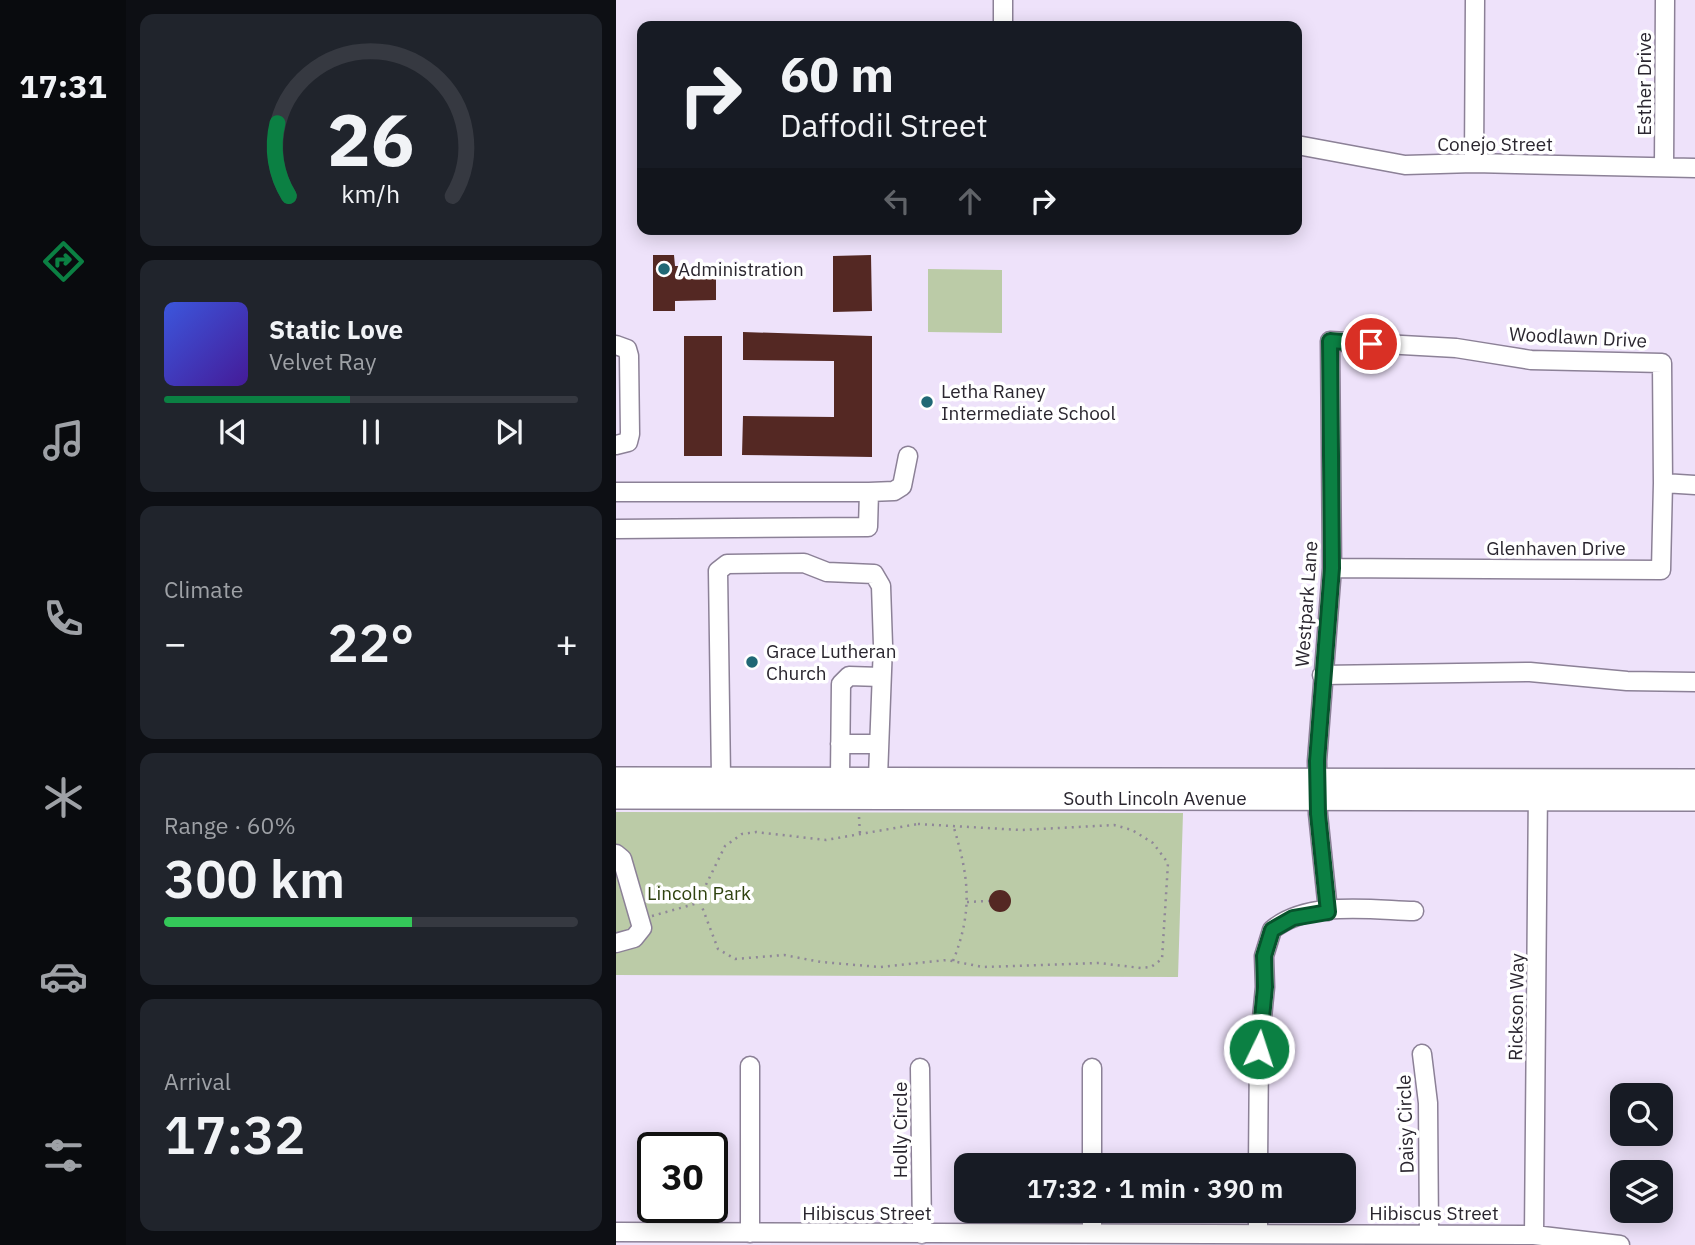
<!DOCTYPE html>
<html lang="en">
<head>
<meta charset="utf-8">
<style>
	:root { --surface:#171b24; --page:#20242c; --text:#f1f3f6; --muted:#9ea1a6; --line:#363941; --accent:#0b8043 }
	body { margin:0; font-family:"IBM Plex Sans",sans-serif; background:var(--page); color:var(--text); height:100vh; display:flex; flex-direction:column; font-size:26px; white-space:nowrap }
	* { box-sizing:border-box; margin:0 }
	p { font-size:23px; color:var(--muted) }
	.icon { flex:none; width:38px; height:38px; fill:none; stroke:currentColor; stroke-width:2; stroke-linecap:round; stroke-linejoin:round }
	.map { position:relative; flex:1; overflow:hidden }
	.side { display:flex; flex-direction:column; gap:14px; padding:14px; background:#0d0f14; width:490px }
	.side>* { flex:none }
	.guide { position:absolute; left:21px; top:21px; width:665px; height:214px; border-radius:14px; box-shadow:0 4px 18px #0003; background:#171b24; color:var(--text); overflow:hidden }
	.fabs { position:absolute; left:994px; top:1083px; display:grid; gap:14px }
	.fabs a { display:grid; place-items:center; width:63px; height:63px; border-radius:14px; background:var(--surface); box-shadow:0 4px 18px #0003; font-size:35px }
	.speed { position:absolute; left:21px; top:1132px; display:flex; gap:14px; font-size:35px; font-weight:700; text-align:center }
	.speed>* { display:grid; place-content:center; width:91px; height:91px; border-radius:50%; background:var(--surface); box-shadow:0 4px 18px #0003; line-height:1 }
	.speed .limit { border:4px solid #111; border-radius:10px; background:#fff; color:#111 }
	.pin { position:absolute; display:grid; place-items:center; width:60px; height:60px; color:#fff; margin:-30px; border:4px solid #fff; border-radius:50%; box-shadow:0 2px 7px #0007 }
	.me { position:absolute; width:77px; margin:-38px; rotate:4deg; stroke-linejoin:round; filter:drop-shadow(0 0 5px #0008) }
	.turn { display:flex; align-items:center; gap:24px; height:147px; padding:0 28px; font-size:32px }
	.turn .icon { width:91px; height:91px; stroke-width:2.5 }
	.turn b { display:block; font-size:49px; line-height:60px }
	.lanes { display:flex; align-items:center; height:66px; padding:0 28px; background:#0003; justify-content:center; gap:35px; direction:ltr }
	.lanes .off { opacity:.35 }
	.big { font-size:52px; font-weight:600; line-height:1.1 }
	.side .widget { flex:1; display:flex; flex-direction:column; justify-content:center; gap:10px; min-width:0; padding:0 24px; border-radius:14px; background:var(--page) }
	.side .dial { align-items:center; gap:0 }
	.dial svg { height:182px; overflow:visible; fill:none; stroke:var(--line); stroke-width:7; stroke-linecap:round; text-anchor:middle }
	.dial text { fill:var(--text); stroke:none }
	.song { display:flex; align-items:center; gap:21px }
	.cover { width:84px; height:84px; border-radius:10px; background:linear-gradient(135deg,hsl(230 70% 55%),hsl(260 70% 35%)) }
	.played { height:7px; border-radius:4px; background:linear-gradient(90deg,var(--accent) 45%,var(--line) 45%) }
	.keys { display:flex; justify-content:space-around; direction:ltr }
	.heat { display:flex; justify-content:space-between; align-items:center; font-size:38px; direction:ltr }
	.charge { height:10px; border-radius:5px; background:linear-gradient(90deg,#34c759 60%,var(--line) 0) }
	.trip { position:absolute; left:338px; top:1153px; width:402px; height:70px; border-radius:14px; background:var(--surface); box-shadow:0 4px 18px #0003; font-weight:600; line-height:70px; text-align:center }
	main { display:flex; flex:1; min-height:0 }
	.dock { display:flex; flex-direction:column; width:126px; justify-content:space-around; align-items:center; background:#090b0e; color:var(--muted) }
	.dock .icon { width:49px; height:49px }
	.dock .selected { color:var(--accent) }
	.dock b { font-size:32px; color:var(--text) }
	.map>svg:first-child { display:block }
</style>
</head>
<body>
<main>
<nav class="dock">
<b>17:31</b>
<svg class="icon selected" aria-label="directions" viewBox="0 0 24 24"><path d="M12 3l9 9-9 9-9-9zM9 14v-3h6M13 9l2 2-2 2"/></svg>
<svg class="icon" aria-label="music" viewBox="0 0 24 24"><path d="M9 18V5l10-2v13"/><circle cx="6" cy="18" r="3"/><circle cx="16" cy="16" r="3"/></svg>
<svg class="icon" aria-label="phone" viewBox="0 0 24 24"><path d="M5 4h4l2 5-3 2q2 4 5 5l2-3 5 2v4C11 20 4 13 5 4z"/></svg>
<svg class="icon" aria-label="climate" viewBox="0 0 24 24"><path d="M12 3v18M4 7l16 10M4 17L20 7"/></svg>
<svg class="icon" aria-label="car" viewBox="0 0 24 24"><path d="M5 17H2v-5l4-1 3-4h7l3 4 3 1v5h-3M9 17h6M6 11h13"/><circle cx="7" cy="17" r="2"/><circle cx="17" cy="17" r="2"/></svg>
<svg class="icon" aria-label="filters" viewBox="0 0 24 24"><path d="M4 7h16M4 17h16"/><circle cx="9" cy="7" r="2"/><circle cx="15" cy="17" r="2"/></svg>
</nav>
<section class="side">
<div class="widget dial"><svg viewBox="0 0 100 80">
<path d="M14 69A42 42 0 1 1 86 69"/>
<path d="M14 69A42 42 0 0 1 9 37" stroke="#0b8043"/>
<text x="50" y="56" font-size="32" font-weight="700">26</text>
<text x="50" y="72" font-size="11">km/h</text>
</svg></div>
<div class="widget">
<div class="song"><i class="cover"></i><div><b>Static Love</b><p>Velvet Ray</p></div></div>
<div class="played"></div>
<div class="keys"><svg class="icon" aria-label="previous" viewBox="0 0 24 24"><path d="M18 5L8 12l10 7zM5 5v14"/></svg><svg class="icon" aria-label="pause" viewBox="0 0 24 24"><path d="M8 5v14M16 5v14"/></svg><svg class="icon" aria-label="next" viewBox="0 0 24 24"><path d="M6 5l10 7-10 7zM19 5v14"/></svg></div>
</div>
<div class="widget"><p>Climate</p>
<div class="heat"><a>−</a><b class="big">22°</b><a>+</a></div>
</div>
<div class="widget"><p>Range · 60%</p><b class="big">300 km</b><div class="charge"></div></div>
<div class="widget"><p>Arrival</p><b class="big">17:32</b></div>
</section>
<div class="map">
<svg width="1079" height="1245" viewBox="0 0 1079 1245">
	<rect width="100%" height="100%" fill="#eee2fa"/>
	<!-- green -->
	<path fill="#bbcba7" d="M312,269L386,270V333L312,332Z
		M0,812L567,813L562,977L0,975Z"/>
	<!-- building -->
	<path fill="#542823" d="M37,255H58L59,266H100V300L59,301V311H37Z
		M255,255L256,311L217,312V256Z
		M127,332L256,336V457L126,455L127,416L218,417V361L127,360Z
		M68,336H106V456H68Z
		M373 901a11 11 0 1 1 22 0a11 11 0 1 1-22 0Z"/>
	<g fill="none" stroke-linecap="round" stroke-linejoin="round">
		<defs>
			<path id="minor" d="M387,0V26
				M681,145L789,165L858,163L1079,168
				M858,163L859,0
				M1048,167L1049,0
				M0,345L11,349L13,356L14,434L12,442L0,445
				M0,492H253L252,527L0,529
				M253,492L278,491L286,486L292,456
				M716,568L1045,570L1047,483L1079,485
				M706,675L914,672L1011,681L1079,682
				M224,744H263
				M105,777L102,571L111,564L188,563L211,572L258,574L265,586L267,645L262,777
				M224,777L225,684L233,676L265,677
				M0,854L6,859L26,928L18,938L0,943
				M712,911L702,814L701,761L716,568L714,341L840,348L915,360L1046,363L1047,483
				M806,1054L812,1103L813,1234
				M134,1066V1233
				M304,1068L306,1234
				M476,1166V1068
				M642,1166L643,1049L649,987L648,956L656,930C691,900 756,910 798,911
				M0,1232L918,1235L1004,1245
				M642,1233V1211
				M476,1234V1211
				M918,1235L922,787"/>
			<path id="major" d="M0,778L1079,780
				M0,798L1079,800"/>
		</defs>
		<!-- minor casing -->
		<use href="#minor" stroke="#8c8197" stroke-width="21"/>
		<!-- major casing -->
		<use href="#major" stroke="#8c8197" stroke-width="24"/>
		<!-- path -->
		<path stroke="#8f8798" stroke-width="2.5" stroke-dasharray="2 5" stroke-linecap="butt" d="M243,817L244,834
			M302,824L405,830L498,825L516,830L537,843L552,863L546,959L535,967L525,968L483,963L367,967L331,960L264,967L205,962L168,955L119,959L102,949L83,899L109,846L126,834L140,832L210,840Z
			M351,902L373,901
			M36,916L82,903
			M337,961C357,911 353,878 338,828"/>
		<!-- minor -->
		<use href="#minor" stroke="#fff" stroke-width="18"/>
		<!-- major -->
		<use href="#major" stroke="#fff" stroke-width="21"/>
	</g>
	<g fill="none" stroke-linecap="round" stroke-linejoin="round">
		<defs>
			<path id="route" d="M643,1049L649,987L648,956L656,930L677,918L712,912L702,814L701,761L716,568L714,341L755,344"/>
		</defs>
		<!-- route casing -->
		<use href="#route" stroke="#07532c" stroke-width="18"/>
		<!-- route -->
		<use href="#route" stroke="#0b8043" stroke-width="12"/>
	</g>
	<!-- markers -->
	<g fill="#206875" stroke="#fff" stroke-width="2.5">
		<circle cx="48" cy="269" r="7"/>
		<circle cx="311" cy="402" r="7"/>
		<circle cx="136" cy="662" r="7"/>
	</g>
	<g text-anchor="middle" stroke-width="7" stroke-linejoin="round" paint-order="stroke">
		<!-- street labels -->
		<g font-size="19" fill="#2a262f" stroke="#fff">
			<text transform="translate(1028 84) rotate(-90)" y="7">Esther Drive</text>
			<text x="879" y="151">Conejo Street</text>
			<text transform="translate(962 337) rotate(3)" y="7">Woodlawn Drive</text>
			<text x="940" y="555">Glenhaven Drive</text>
			<text transform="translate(690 604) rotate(-86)" y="7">Westpark Lane</text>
			<text x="539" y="805">South Lincoln Avenue</text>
			<text transform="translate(900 1007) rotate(-89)" y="7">Rickson Way</text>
			<text transform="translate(789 1124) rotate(-92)" y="7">Daisy Circle</text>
			<text transform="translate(284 1130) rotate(-90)" y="7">Holly Circle</text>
			<text x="251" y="1220">Hibiscus Street</text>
			<text x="818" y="1220">Hibiscus Street</text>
		</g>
		<!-- poi labels -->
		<g font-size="19" fill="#2a262f" stroke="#fff" text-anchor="start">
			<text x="62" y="276">Administration</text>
			<text x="325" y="398">Letha Raney<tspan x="325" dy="22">Intermediate School</tspan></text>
			<text x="150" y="658">Grace Lutheran<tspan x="150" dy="22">Church</tspan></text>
		</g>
		<!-- park labels -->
		<g font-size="19" fill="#304310" stroke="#fff">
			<text x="83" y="900">Lincoln Park</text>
		</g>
	</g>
</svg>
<div class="fabs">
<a><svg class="icon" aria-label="search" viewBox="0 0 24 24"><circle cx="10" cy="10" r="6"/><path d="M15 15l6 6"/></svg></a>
<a><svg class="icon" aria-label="layers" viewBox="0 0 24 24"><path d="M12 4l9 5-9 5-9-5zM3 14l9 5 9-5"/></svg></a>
</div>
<div class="speed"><div class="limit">30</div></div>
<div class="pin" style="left:755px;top:344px;background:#d93025"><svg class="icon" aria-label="arrive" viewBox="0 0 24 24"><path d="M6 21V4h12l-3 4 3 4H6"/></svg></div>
<svg class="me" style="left:643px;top:1049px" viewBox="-20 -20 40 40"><circle r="17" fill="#0b8043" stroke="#fff" stroke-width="3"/><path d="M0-11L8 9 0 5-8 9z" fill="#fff"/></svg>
<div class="trip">17:32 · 1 min · 390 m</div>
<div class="guide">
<div class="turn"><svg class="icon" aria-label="right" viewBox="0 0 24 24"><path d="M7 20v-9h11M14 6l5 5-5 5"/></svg><div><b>60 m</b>Daffodil Street</div></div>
<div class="lanes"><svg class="icon off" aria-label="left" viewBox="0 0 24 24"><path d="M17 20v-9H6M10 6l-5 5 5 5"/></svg><svg class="icon off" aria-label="ahead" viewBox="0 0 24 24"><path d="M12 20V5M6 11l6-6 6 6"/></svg><svg class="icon" aria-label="right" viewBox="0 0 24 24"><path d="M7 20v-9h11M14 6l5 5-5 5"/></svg></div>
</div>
</div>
</main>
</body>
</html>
